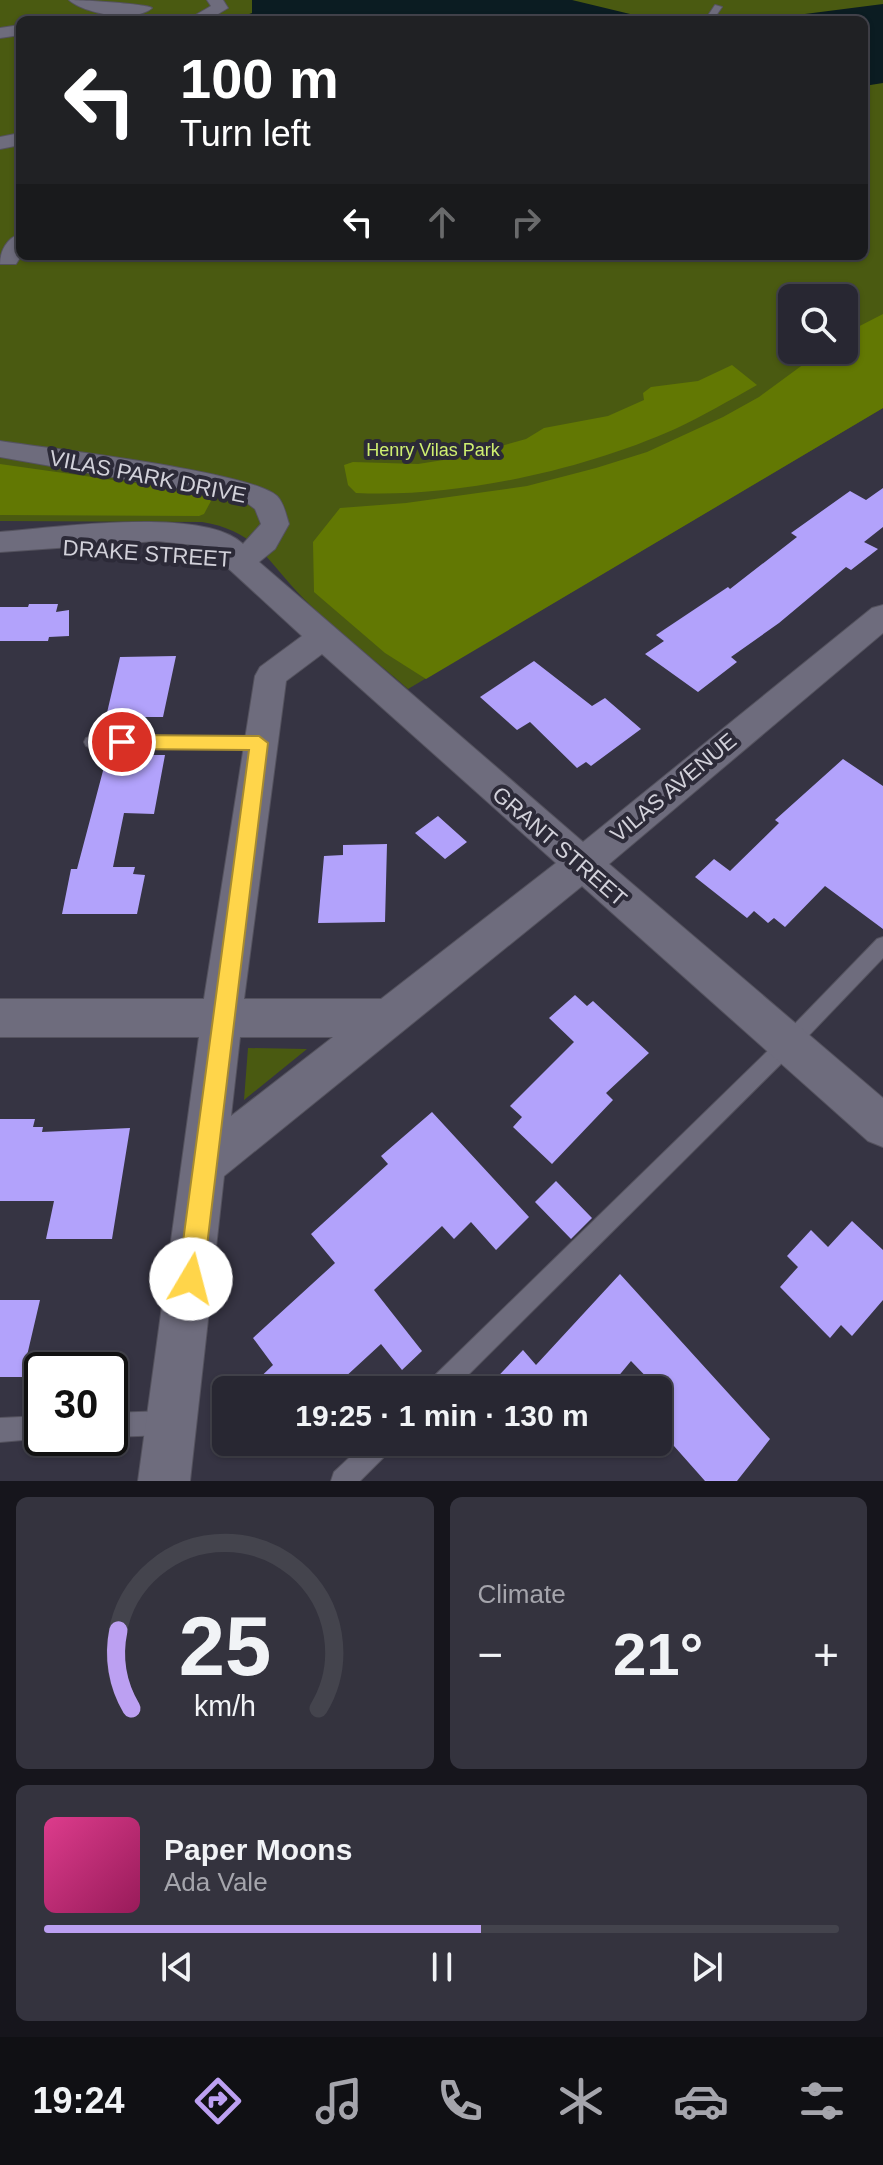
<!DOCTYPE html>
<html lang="en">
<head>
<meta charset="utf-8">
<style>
	:root { --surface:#282732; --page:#34333e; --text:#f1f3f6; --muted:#a5a5ac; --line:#44444d; --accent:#bca0f2 }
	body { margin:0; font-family:Arial,sans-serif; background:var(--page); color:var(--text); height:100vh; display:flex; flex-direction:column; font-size:30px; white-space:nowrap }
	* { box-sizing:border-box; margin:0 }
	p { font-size:26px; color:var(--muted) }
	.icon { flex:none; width:44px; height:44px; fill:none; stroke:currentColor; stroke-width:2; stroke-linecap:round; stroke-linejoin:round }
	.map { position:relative; height:1481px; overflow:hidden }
	.drawer { display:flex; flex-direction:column; gap:16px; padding:16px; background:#16151c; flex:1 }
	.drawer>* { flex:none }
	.top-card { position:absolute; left:16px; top:16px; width:852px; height:244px; border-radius:12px; box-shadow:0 2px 6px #0004,0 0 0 2px var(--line); background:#202124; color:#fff; overflow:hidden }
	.controls { position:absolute; left:778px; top:284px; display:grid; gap:16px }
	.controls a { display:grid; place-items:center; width:80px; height:80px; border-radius:12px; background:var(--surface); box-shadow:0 2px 6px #0004,0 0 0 2px var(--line); font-size:40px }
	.speed { position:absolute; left:24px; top:1352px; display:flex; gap:16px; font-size:40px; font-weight:700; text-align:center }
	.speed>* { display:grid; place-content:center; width:104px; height:104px; border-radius:50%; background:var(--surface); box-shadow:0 2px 6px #0004,0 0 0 2px var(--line); line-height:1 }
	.speed .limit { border:4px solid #111; border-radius:12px; background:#fff; color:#111 }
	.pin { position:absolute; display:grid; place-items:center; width:68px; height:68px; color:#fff; margin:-34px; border:4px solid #fff; border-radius:50%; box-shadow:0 2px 8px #0007 }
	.me { position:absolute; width:88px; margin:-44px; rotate:8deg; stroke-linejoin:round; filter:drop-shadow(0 0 6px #0008) }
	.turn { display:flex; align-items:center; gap:28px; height:168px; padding:0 32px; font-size:36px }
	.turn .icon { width:104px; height:104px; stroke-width:2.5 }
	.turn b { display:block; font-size:56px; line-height:68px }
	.lanes { display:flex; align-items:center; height:76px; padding:0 32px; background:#0003; justify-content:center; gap:40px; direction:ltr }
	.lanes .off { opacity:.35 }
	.big { font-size:60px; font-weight:600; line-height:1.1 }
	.drawer .tile { flex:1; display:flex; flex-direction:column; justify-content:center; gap:12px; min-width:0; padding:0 28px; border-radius:12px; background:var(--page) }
	.drawer .dial { align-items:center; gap:0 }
	.dial svg { height:208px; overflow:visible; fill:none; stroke:var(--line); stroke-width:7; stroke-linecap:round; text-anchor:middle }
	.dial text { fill:var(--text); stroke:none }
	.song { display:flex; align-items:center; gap:24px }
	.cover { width:96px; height:96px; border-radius:12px; background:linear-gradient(135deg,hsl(330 70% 55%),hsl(330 70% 35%)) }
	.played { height:8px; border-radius:4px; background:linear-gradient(90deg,var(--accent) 55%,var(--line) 55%) }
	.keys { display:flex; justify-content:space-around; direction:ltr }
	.heat { display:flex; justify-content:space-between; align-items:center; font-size:44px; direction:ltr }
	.drawer .tiles { flex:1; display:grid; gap:16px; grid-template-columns:1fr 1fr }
	.tile:last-child { grid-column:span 2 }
	.trip { position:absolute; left:212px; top:1376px; width:460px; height:80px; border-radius:12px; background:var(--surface); box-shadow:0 2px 6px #0004,0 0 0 2px var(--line); font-weight:600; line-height:80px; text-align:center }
	.tabs { display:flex; height:128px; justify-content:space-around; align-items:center; background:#101014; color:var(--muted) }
	.tabs .icon { width:56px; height:56px }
	.tabs .on { color:var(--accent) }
	.tabs b { font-size:36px; color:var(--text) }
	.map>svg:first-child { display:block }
</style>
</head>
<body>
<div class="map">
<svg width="883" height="1481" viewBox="0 0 883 1481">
	<rect width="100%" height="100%" fill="#363443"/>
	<!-- green -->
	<path fill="#4a5a11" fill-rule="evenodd" d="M0,0H883V408L408,689C374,659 336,631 304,599C268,563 258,531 202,522L0,521ZM20,20H864V256H20ZM792,298H844V350H792Z
		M248,1048L307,1049L244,1100Z"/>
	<!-- forest -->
	<path fill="#627803" d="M883,314V408L426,679L385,653L314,592L313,542L340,508L406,503L527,486L596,468L647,452L723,417L759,397L823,350H844V334Z
		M732,365L757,385C730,400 703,416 675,429C583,470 457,498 356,493L348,485L344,465L353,462L418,464L462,457L526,439L544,428L608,416L644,400L643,393L651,387L698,381Z
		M0,464L205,493L211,501L204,514L199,516L0,515Z"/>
	<!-- water -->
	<path fill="#0b1c22" d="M252,0H572L655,20H233L252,13Z
		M883,4V83L864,86V20H759Z"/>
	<!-- building -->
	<path fill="#b2a2fb" d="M883,488V527L864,542L878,549L851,570L846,567L779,623L731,657L737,662L698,692L645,654L664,641L656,635L728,587L730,589L797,537L791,533L850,491L866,500Z
		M29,604H58L56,612L69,610V636L49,637L48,641H0V607H28Z
		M176,656L163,717H106L120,657Z
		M534,661L592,706L605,698L641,729L591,766L586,762L577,768L530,722L517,730L480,697Z
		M133,755H165L154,814L124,813L113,867H135L133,874L145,875L137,914H62L71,869H77L104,767L130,768Z
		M843,759L883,786V929L825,886L785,927L774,918L768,923L754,911L747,918L695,877L714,859L730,871L779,823L775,820Z
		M438,816L467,842L445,859L415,833Z
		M387,844L385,922L318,923L324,856L343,855V845Z
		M575,995L587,1006L593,1001L649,1053L606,1093L613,1100L552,1164L513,1127L522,1117L510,1106L574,1042L549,1018Z
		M432,1112L529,1217L496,1250L471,1222L454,1239L442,1226L374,1290L422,1351L402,1370L381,1344L343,1379L352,1390H247L273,1365L253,1338L335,1263L311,1234L388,1164L381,1156Z
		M0,1119H35L33,1127H43L42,1132L130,1128L112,1239H46L54,1201H0Z
		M556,1181L592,1218L571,1239L535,1202Z
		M852,1221L883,1250V1300L852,1336L841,1325L830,1338L780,1287L798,1267L787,1256L811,1230L828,1247Z
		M620,1274L770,1439L737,1481H705L658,1428V1389L631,1361L607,1390H485L523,1350L536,1365Z
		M0,1300H40L22,1377H0Z"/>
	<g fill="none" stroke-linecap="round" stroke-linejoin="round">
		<defs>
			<path id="lane" d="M715,5L722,7L713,20H705Z
				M92,736L259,737L265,739L267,743L265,747L259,749L92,748L86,746L84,742L86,738Z
				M883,937V958L795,1050L453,1390H424L428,1382L781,1038L877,939Z
				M166,1411L174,1415L178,1423L174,1431L166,1435L110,1437V1413Z
				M42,1416V1438H46L0,1442V1418Z
				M366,1442H395L391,1450L360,1481H331L334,1472Z"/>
			<path id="street" d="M69,0C81,0 148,4 152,8C135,23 85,14 69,0Z
				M207,0H223L228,8L208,20H187L211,6Z
				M20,25V35L0,38V28Z
				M20,133V145L0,149V137Z
				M20,234L21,256L16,264H0C0,251 7,238 20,234Z
				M0,441C50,449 248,471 277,496C284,503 286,515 289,524L275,549L259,562L583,842L872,608L883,605V633L609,864L883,1098V1147L868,1141L582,886L224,1176L190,1481H138L199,1037H0V999H204L255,676L260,667L302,636L229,569L220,555L203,546L157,541L0,552V532C54,528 204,506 243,544L261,524L255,509L243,500L0,457ZM322,654L556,863L381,999H244L286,681ZM240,1037H333L231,1116Z"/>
		</defs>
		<!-- lane casing -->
		<use href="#lane" stroke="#54525e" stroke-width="2"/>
		<!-- street casing -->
		<use href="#street" stroke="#54525e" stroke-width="2"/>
		<!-- lane -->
		<use href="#lane" fill="#6e6c7d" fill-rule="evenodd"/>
		<!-- street -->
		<use href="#street" fill="#6e6c7d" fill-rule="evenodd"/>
	</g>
	<!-- route -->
	<path fill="#ffd54a" stroke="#a68a30" stroke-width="2" d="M122,735L259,736L268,743L203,1279L200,1287L191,1291L182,1287L178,1279L249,750L122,749L113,742Z"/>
	<g text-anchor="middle" stroke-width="8" stroke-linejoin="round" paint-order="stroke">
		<!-- far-park labels -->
		<g font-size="18" fill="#cfef70" stroke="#2c2a38">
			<text x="433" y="456">Henry Vilas Park</text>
		</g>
		<!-- street labels -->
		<g font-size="22" fill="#d2d1da" stroke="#2c2a38">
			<text transform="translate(148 476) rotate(11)" y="8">VILAS PARK DRIVE</text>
			<text transform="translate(147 553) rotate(4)" y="8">DRAKE STREET</text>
			<text transform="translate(673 787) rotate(-40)" y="8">VILAS AVENUE</text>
			<text transform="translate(560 846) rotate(41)" y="8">GRANT STREET</text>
		</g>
	</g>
</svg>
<div class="controls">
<a><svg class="icon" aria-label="search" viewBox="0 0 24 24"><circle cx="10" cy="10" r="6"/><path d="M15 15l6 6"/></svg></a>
</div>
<div class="speed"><div class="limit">30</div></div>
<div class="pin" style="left:122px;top:742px;background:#d93025"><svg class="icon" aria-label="arrive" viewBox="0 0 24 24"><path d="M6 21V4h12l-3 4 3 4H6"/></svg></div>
<svg class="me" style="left:191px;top:1279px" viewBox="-20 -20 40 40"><circle r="19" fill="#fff"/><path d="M0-13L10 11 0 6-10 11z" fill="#ffd54a"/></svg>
<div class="trip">19:25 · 1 min · 130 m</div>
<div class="top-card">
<div class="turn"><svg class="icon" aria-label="left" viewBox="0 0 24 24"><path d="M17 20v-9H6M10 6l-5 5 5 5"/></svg><div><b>100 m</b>Turn left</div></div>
<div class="lanes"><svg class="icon" aria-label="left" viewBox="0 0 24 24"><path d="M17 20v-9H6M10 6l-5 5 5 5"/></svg><svg class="icon off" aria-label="ahead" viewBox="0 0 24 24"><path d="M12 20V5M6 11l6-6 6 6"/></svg><svg class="icon off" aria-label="right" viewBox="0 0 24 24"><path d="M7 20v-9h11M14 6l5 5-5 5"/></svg></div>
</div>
</div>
<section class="drawer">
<div class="tiles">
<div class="tile dial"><svg viewBox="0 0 100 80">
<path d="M14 69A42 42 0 1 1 86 69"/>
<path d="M14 69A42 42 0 0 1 9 39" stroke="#bca0f2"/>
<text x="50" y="56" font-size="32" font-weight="700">25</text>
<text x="50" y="72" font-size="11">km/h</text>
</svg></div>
<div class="tile"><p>Climate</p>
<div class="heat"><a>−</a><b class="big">21°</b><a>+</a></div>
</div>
<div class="tile">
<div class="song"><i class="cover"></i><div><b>Paper Moons</b><p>Ada Vale</p></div></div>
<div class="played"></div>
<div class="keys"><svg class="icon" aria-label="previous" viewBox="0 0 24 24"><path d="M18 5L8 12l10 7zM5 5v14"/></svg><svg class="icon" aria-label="pause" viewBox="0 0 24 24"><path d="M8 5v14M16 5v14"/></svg><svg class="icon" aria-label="next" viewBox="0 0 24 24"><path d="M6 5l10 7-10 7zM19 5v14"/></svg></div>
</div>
</div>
</section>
<nav class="tabs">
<b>19:24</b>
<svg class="icon on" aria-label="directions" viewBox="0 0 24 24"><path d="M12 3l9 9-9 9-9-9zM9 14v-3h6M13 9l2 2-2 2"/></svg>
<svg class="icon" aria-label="music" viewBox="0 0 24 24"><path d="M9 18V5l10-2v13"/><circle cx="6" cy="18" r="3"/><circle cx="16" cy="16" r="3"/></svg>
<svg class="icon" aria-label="phone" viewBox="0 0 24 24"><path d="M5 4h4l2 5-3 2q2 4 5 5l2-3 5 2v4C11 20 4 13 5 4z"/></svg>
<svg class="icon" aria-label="climate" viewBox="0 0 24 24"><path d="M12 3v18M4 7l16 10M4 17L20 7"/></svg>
<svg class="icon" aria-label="car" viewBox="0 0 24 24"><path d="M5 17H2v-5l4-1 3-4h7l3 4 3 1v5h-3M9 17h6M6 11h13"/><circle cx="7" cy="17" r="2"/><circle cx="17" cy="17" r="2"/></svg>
<svg class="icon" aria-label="filters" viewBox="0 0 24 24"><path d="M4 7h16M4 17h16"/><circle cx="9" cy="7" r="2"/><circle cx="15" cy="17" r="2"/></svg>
</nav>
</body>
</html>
